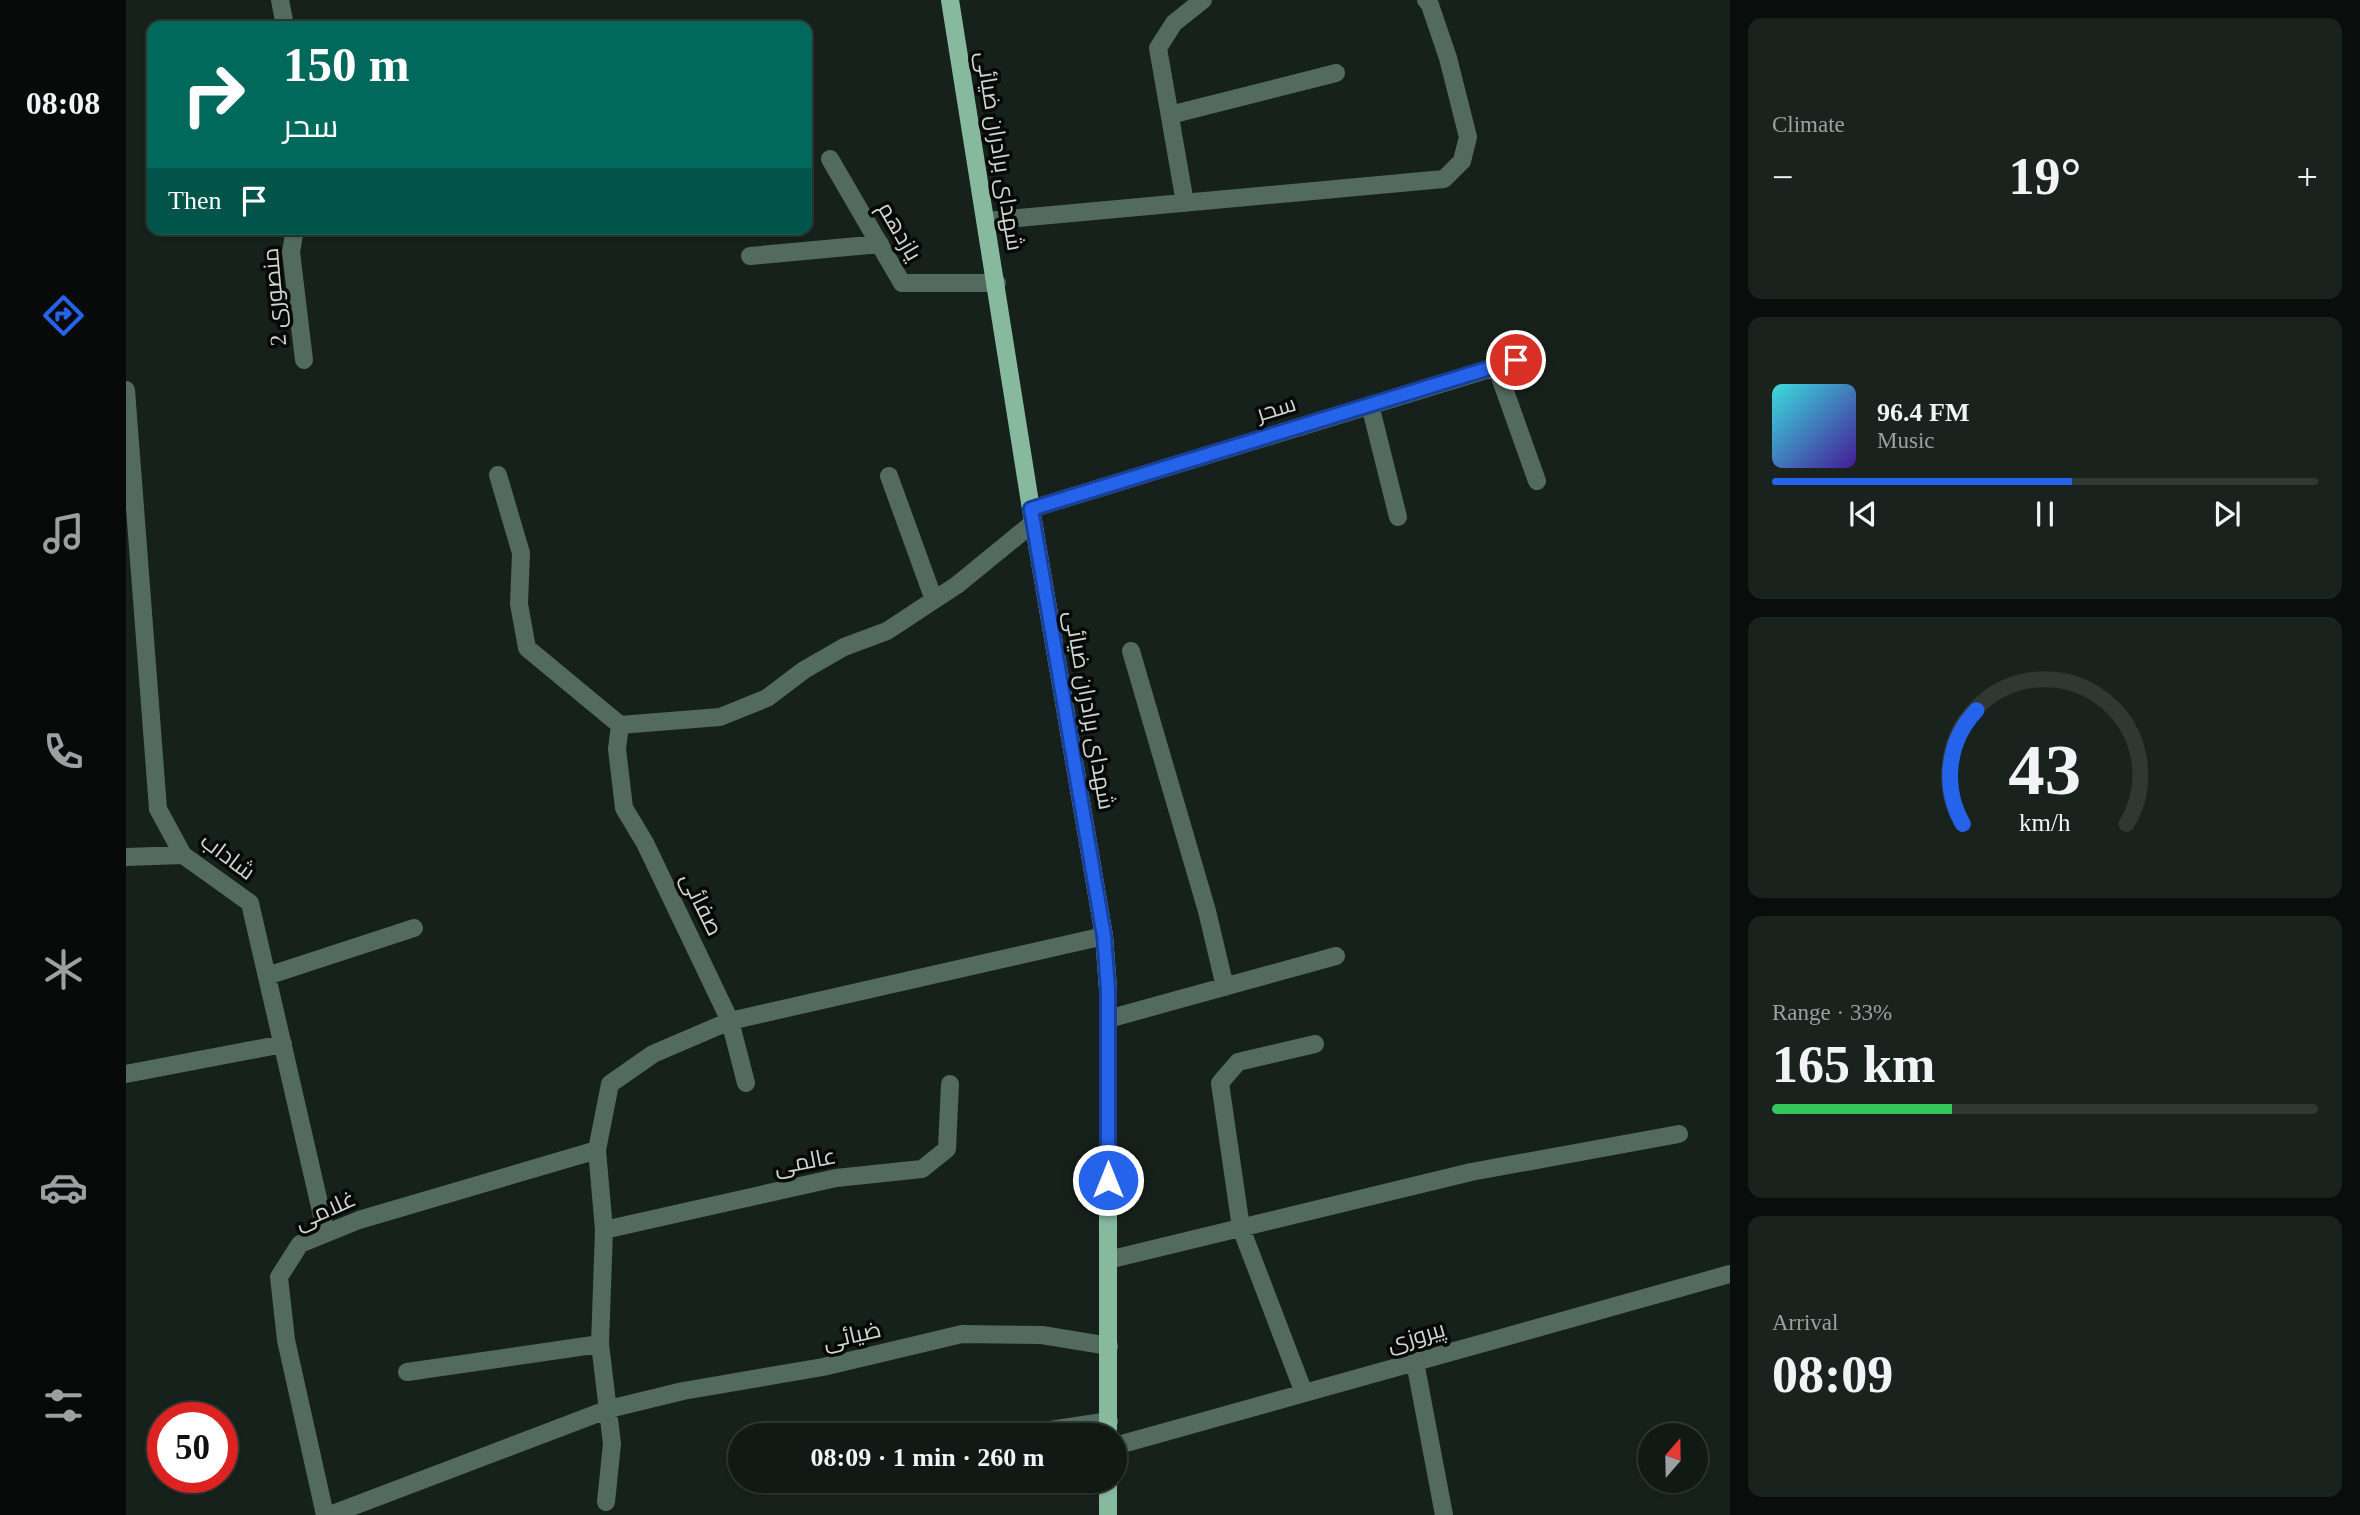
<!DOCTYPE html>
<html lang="en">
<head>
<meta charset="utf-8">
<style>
	:root { --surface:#111915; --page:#1a221e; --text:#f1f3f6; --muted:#9ca0a0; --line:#303834; --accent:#2563eb }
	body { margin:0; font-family:"Times New Roman",Cairo,serif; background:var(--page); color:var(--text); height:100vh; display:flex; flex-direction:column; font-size:26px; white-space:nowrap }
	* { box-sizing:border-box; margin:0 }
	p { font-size:23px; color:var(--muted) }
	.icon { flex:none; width:38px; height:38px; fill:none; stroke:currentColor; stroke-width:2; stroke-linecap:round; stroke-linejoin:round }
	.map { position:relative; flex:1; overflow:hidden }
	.side { display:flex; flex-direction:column; gap:18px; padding:18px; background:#090e0c; width:630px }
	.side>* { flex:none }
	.banner { position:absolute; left:21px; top:21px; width:665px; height:214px; border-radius:14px; box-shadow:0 2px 5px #0004,0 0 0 2px var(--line); background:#00695c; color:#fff; overflow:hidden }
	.needle { width:46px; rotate:20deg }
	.buttons { position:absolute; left:1512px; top:1423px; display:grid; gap:14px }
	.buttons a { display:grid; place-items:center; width:70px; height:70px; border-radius:50%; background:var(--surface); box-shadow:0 2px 5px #0004,0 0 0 2px var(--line); font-size:35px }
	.speed { position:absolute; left:21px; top:1402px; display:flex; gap:14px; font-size:35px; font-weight:700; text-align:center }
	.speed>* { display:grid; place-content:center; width:91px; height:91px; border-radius:50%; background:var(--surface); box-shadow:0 2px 5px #0004,0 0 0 2px var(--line); line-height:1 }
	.speed .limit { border:10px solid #d22; background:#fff; color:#111 }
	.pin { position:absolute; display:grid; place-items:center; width:60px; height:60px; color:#fff; margin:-30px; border:4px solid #fff; border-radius:50%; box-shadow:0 2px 7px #0007 }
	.me { position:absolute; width:77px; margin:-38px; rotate:0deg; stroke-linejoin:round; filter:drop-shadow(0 0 5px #0008) }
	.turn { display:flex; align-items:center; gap:24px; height:147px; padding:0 21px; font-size:32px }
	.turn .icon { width:91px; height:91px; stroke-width:2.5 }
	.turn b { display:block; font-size:49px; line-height:60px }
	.then { display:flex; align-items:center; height:66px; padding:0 21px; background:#0003; gap:14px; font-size:26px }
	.big { font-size:52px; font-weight:700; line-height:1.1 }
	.side .card { flex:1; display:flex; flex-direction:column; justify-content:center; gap:10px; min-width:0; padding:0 24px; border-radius:14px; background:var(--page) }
	.side .dial { align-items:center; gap:0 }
	.dial svg { height:182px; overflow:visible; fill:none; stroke:var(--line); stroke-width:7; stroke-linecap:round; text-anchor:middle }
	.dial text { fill:var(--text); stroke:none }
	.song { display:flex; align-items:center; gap:21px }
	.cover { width:84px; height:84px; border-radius:10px; background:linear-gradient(135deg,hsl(180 70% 55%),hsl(260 70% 35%)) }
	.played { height:7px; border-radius:4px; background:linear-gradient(90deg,var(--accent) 55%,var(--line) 55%) }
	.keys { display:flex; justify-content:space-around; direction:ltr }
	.heat { display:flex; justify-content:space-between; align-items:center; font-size:38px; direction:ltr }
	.charge { height:10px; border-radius:5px; background:linear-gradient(90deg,#34c759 33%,var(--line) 0) }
	.trip { position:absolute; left:602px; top:1423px; width:399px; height:70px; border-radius:35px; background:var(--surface); box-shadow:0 2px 5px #0004,0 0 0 2px var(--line); font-weight:700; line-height:70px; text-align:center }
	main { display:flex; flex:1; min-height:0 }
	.tabs { display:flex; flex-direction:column; width:126px; justify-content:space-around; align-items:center; background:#070a08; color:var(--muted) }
	.tabs .icon { width:49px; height:49px }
	.tabs .selected { color:var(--accent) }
	.tabs b { font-size:32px; color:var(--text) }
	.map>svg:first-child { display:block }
</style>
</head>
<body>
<main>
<nav class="tabs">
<b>08:08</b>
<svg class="icon selected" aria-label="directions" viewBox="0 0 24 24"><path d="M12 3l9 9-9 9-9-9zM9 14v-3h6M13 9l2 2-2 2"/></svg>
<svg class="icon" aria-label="music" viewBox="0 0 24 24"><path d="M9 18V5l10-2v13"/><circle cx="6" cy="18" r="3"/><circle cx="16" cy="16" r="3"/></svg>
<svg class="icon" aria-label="phone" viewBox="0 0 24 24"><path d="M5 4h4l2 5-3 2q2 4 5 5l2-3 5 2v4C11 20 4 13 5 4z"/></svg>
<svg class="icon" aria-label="climate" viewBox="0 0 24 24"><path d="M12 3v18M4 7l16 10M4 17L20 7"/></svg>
<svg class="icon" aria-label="car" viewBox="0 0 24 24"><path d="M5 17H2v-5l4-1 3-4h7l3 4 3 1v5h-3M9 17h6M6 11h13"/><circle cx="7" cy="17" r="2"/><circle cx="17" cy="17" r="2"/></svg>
<svg class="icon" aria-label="filters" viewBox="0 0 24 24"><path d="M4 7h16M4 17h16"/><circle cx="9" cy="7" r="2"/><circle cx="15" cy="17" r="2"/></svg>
</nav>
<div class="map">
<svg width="1604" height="1515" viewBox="0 0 1604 1515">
	<rect width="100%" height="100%" fill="#17211c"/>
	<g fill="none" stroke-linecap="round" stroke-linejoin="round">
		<!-- minor -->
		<path stroke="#536b5e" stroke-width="18" d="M154,0L159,26
			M1044,115L1210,73
			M704,159L776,283H871
			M1059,203L1032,48L1048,23L1077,0
			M861,221L1318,179L1336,161L1342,137L1322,58L1304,5L1300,0
			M169,229L165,252L178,360
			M624,256L754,244
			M1370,366L1411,481
			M0,390L32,809L57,855L124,903L200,1233
			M1244,405L1272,517
			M372,475L395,553L393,604L401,648L494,725
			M763,476L808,600
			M905,509L1409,355
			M1005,651L1081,911L1099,987
			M494,725L594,717L641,698L678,670L718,647L761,631L808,600L831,585L907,523
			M494,725L491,749L498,808L519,843L604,1021L620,1083
			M0,857L57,855
			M141,976L288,928
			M982,1019L1210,956
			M0,1074L157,1044
			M478,1230L710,1178L796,1169L821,1149L824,1084
			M982,1260L1345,1172L1553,1134
			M1289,1362L1318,1515
			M281,1372L474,1344
			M1178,1393L1115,1228L1094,1083L1112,1062L1189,1044
			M890,1435L983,1421
			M989,1446L1604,1274
			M480,1502L486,1444L474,1344L478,1230L471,1150L484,1084L527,1054L604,1021L978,936
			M199,1515L160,1340L153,1277L174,1244L233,1220L471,1150
			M204,1515L483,1409L557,1391L697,1367L836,1334L916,1335L983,1346"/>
		<!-- major -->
		<path stroke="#87b99f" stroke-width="18" d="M824,0L905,509L978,936L982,989V1435
			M982,1480V1515"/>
	</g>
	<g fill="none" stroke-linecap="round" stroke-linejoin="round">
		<defs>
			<path id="route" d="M982,1180V989L978,936L905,509L1390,360"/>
		</defs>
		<!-- route casing -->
		<use href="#route" stroke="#184099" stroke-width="18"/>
		<!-- route -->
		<use href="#route" stroke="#2563eb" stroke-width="12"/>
	</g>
	<g text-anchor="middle" stroke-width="7" stroke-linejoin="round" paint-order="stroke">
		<!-- street labels -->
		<g font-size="23" fill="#d0d6d2" stroke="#060907">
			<text transform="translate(874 151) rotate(81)" y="8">شهدای برادران ضیائی</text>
			<text transform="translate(774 231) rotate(60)" y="8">یازدهم</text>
			<text transform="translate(148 297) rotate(-95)" y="8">منصوری 2</text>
			<text transform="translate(1150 408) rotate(-17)" y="8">سحر</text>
			<text transform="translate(964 710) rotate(80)" y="8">شهدای برادران ضیائی</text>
			<text transform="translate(102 856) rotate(37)" y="8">شاداب</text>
			<text transform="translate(576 904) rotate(64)" y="8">صفائی</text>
			<text transform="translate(679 1161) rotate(-11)" y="8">عالمی</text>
			<text transform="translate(199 1210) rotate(-24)" y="8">غلامی</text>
			<text transform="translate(726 1335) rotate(-13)" y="8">ضیائی</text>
			<text transform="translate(1290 1336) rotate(-16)" y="8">پیروزی</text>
		</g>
	</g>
</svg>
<div class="buttons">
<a><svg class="needle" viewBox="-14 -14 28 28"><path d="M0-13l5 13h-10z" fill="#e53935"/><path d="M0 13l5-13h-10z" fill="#9ca0a0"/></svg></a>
</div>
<div class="speed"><div class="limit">50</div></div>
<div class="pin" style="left:1390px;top:360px;background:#d93025"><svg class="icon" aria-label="arrive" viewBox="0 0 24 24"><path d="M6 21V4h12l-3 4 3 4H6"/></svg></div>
<svg class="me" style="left:982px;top:1180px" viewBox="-20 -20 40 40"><circle r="17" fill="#2563eb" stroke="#fff" stroke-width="3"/><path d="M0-11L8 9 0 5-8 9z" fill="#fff"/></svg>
<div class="trip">08:09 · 1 min · 260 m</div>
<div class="banner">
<div class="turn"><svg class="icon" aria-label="right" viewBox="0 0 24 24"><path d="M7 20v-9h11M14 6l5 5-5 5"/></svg><div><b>150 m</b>سحر</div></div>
<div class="then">Then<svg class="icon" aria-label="arrive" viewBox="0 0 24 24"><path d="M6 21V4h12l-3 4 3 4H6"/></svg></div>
</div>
</div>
<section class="side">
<div class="card"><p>Climate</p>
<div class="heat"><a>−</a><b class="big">19°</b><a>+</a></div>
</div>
<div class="card">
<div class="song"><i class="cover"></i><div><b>96.4 FM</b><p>Music</p></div></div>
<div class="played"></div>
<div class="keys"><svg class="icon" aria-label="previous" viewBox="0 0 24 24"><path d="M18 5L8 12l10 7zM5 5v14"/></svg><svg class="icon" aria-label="pause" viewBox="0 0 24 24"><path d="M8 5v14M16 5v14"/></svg><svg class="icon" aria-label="next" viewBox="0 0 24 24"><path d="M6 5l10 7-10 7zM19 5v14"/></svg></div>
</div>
<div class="card dial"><svg viewBox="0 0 100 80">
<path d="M14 69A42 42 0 1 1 86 69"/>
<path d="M14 69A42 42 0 0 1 20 19" stroke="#2563eb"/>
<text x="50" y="56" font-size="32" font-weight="700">43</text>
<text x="50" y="72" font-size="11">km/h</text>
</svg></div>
<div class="card"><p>Range · 33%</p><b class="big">165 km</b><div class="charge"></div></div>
<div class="card"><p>Arrival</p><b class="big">08:09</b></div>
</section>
</main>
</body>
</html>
